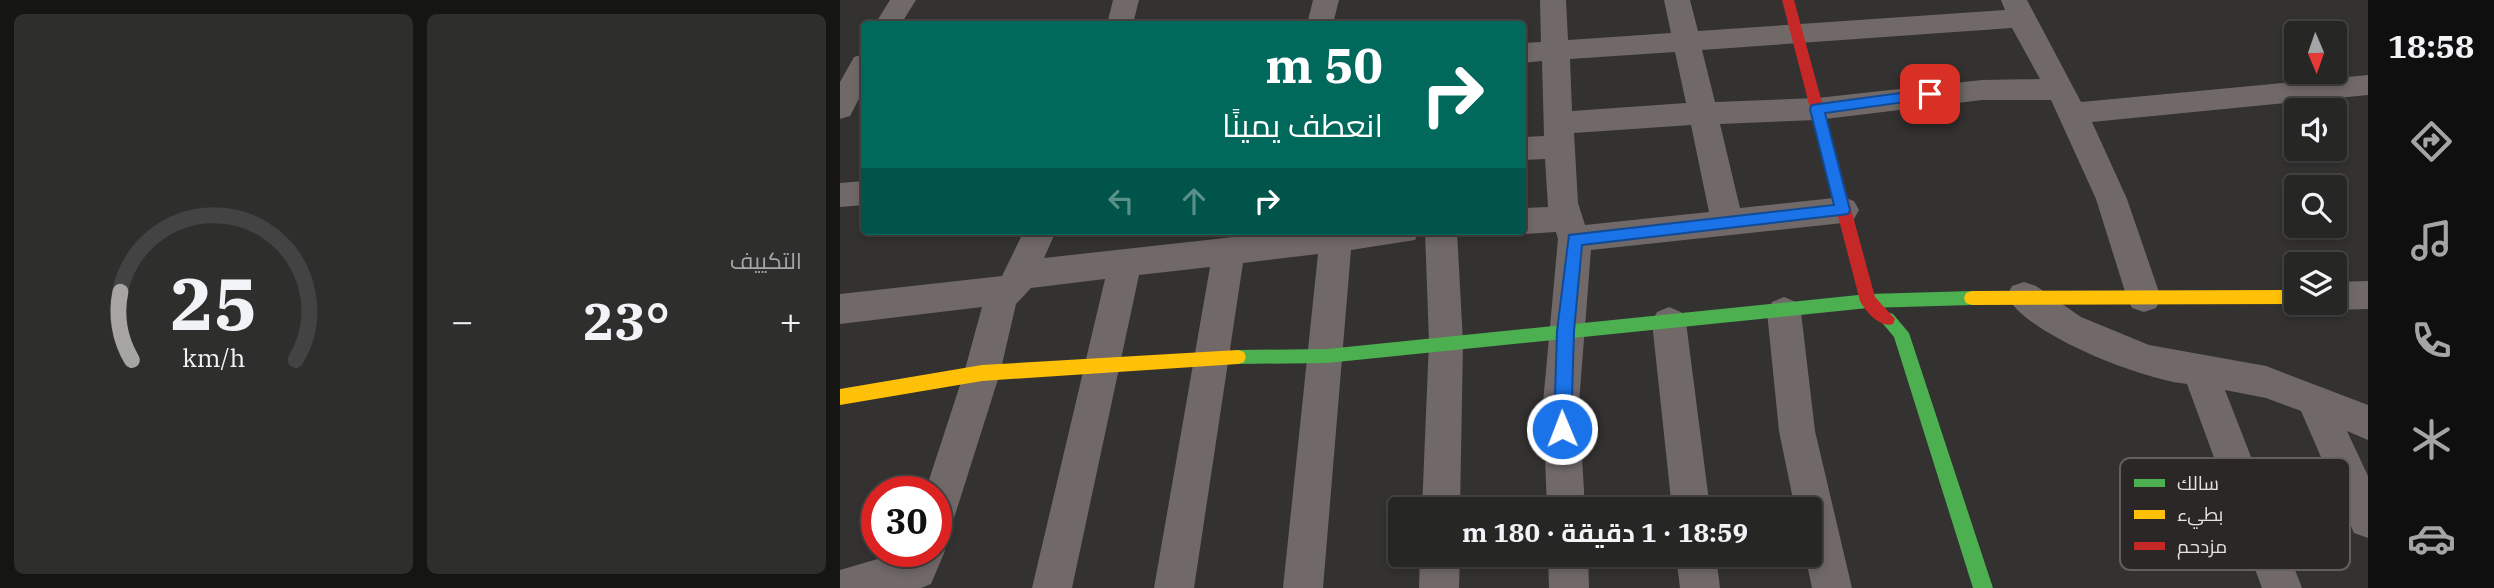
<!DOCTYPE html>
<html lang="ar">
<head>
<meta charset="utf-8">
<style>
	:root { --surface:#262625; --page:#2e2e2d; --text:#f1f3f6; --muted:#a4a5a7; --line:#424342; --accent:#a7a5a4 }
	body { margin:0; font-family:"IBM Plex Serif",Cairo,serif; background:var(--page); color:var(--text); direction:rtl; height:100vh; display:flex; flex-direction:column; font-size:26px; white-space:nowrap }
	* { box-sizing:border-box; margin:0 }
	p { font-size:23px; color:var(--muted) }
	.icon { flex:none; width:38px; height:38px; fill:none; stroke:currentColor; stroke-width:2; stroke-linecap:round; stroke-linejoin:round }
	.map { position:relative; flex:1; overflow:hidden; direction:ltr }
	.drawer { display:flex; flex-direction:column; gap:14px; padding:14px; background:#151514; width:840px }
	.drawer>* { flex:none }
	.guide { position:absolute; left:21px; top:21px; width:665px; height:214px; border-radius:7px; box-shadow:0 4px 10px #0003,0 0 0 2px var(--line); direction:rtl; background:#00695c; color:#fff; overflow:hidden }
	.needle { width:46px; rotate:178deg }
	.buttons { position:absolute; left:1444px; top:21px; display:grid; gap:14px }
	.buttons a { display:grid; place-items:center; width:63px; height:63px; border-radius:7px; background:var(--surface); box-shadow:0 4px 10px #0003,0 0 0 2px var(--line); font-size:35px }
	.speed { position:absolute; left:21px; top:476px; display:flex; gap:14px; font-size:35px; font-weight:700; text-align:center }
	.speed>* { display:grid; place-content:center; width:91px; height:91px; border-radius:50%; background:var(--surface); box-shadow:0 4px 10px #0003,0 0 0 2px var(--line); line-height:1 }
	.speed .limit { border:10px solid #d22; background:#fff; color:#111 }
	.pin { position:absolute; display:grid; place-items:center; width:60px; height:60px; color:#fff; margin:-30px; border-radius:14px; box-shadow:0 4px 10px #0006 }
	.me { position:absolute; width:77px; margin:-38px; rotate:359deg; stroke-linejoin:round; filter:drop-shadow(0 0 5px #0008) }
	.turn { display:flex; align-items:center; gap:24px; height:147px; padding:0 28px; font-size:32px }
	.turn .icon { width:91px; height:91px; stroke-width:2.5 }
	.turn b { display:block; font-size:49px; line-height:60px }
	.lanes { display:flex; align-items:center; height:66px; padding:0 28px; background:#0003; justify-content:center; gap:35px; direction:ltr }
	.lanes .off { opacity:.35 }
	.big { font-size:52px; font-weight:700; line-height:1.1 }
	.drawer .card { flex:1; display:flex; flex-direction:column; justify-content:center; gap:10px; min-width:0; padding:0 24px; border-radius:10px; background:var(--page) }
	.drawer .dial { align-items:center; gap:0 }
	.dial svg { height:182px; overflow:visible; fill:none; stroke:var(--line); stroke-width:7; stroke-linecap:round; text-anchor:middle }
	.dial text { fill:var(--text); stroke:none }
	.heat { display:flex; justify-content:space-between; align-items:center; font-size:38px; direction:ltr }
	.drawer .tiles { flex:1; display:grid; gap:14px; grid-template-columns:repeat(2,1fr) }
	.trip { position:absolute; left:548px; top:497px; width:434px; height:70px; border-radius:7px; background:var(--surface); box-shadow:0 4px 10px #0003,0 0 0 2px var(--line); font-weight:700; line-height:70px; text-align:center; direction:rtl }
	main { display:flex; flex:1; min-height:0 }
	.menu { display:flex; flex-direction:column; width:126px; justify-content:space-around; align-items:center; background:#0f0f0f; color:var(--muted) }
	.menu .icon { width:49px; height:49px }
	.menu .on { color:var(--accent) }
	.menu b { font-size:32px; color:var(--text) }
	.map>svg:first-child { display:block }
</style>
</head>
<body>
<main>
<nav class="menu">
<b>18:58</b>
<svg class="icon on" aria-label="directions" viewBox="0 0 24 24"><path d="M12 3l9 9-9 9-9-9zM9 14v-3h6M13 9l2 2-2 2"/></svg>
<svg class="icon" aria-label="music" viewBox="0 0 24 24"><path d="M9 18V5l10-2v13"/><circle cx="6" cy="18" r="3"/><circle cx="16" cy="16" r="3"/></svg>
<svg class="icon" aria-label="phone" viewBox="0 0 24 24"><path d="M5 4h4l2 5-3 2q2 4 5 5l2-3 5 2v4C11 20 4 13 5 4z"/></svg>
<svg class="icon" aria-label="climate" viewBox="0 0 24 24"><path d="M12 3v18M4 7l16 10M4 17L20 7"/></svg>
<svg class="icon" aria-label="car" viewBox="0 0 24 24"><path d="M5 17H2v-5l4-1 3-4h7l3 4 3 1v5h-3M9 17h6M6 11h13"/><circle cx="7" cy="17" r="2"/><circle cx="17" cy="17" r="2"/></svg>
</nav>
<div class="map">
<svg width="1528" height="588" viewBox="0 0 1528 588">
	<rect width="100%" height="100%" fill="#333231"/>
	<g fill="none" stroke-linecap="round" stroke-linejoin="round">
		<!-- street -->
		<path fill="#716868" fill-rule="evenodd" d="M50,0H76L61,24H35Z
			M273,0H299L293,24H267Z
			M473,0H499L493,24H467Z
			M700,0H726L728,40L831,33L824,0H850L858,31L1165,10L1161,0H1187L1241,102L1528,75V95L1252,122L1287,199L1321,298L1316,308L1304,312L1292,308L1287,298L1256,199L1211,100H1142L977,120L880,124L900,208L1003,197L1014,201L1019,210L1014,219L1003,223L751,250L739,403L745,509H707L703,403L718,239L716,232L682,234L674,231H682V208L708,207L705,159L682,160V137L704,136L702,61L682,63V43L701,42ZM1172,28L1200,79L1142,80L977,98L875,102L862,50ZM835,52L846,103L732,111L730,59ZM851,125L869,212L745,225L738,203L734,133Z
			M24,54V89L10,116L0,119V82L14,57Z
			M24,181V205L0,207V183Z
			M184,231H216L204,258L448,231H580L575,240L511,250L483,588H443L478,254L403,263L354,588H314L370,267L299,275L232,588H192L265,279L191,288L176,304L160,373L115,515L110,528L96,534V492H85L124,373L142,307L0,324V294L162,276Z
			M585,231H617L623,342L620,509H582L589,342Z
			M1528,281V309L1494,310L1482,306L1481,303H1494V282Z
			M1184,282L1196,286L1241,317L1309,345L1426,366L1528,405V440L1507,431L1528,476V538L1514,533L1461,411L1426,398L1385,390L1462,588H1422L1347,384C1304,380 1186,335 1167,296L1172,286Z
			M944,297L956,302L961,312L975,431L1012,588H972L965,555H970V509H955L939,431L927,312L932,302Z
			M829,307L841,312L846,322L870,509H832L812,322L817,312Z
			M96,536L105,551L91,584L81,588H0V570L65,551H96Z
			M580,555H620L619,588H579Z
			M708,555H748L749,588H709Z
			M836,555H876L880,588H840Z"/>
		<!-- fast -->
		<path fill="#4caf50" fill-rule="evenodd" d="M1132,291L1138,293L1140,298L1138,303L1132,305L1028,308L487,363L398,364L392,362L390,357L392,352L398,350L487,349L1028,294Z
			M1047,312L1053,314L1069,333L1153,588H1133L1054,337L1039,319L1041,314Z"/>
		<!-- slow -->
		<path fill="#ffc107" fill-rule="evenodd" d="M1456,290V303H1459L1456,304L1132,305L1126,303L1124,298L1126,293L1132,291Z
			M398,350L404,352L406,357L404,362L398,364L142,381L0,405V389L142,365Z"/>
		<!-- jam -->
		<path fill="#c62828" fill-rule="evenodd" d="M942,0H954L1035,297L1055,319L1053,324C1040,328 1026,312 1020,301Z"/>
	</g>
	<!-- route -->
	<path fill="#1a73e8" stroke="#114b97" stroke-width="2" d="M1090,89L1094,91V98L985,113L1010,210L1008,214L742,245L734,331L731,429L729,435H716L714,429L717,331L729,235L994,205L970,109L972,105Z"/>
	<!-- legend -->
	<rect x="1280" y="458" width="230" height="112" rx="10" fill="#2a2726" stroke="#625f5e" stroke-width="2"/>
	<rect x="1294" y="479" width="31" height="8" fill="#4caf50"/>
	<rect x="1294" y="510" width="31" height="9" fill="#ffc107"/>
	<rect x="1294" y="542" width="31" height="8" fill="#c62828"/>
	<g font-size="19" fill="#e5e3e2">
		<text x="1337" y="490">سالك</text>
		<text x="1337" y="521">بطيء</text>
		<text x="1337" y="553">مزدحم</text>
	</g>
</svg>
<div class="buttons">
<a><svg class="needle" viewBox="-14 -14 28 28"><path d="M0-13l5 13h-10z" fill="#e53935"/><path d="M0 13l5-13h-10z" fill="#a4a5a7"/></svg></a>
<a><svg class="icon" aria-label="sound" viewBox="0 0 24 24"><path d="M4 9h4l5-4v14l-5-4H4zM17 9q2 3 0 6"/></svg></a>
<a><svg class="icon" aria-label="search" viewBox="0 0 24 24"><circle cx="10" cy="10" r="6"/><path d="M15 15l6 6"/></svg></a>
<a><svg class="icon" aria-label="layers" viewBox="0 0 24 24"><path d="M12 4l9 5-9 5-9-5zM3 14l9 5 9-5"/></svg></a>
</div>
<div class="speed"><div class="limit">30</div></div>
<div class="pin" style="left:1090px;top:94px;background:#d93025"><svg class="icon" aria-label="arrive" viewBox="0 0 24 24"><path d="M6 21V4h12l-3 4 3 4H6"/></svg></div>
<svg class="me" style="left:722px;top:429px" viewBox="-20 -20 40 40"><circle r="17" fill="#1a73e8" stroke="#fff" stroke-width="3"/><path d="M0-11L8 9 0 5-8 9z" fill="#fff"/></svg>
<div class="trip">18:59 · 1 دقيقة · 180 m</div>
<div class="guide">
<div class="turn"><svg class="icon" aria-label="right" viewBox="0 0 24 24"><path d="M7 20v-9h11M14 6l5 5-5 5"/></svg><div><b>50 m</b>انعطف يمينًا</div></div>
<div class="lanes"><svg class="icon off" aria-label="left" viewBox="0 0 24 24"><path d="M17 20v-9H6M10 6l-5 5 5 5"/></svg><svg class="icon off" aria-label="ahead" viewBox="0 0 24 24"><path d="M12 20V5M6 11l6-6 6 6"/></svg><svg class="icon" aria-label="right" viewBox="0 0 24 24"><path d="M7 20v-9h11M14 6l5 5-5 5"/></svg></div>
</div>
</div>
<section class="drawer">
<div class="tiles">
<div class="card"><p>التكييف</p>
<div class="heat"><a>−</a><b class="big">23°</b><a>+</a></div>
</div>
<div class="card dial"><svg viewBox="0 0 100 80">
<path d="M14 69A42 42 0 1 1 86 69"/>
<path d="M14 69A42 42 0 0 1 9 39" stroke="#a7a5a4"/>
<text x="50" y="56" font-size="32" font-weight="700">25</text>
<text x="50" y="72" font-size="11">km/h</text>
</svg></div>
</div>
</section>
</main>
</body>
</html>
